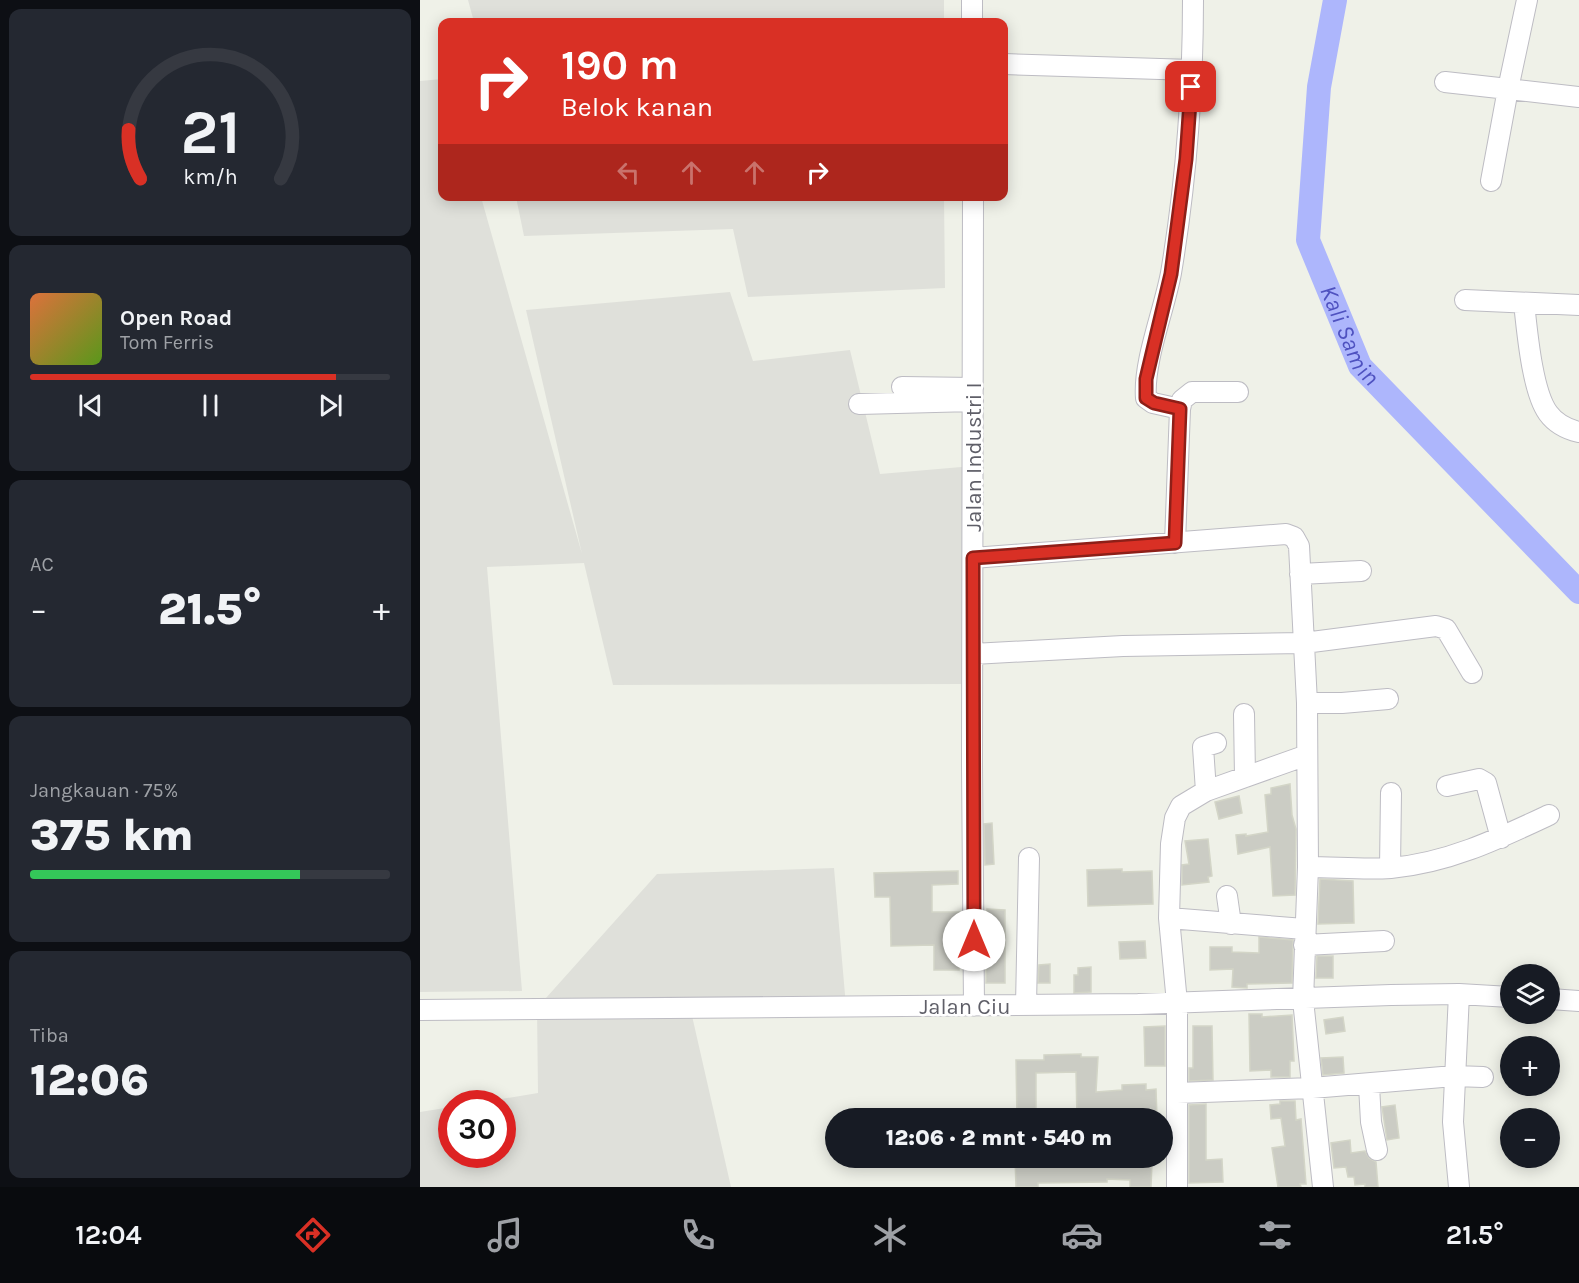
<!DOCTYPE html>
<html lang="id">
<head>
<meta charset="utf-8">
<style>
	:root { --surface:#171b24; --page:#242831; --text:#f1f3f6; --muted:#9ea1a6; --line:#363941; --accent:#d93025 }
	body { margin:0; font-family:Karla,sans-serif; background:var(--page); color:var(--text); height:100vh; display:flex; flex-direction:column; font-size:22px; white-space:nowrap }
	* { box-sizing:border-box; margin:0 }
	p { font-size:20px; color:var(--muted) }
	.icon { flex:none; width:33px; height:33px; fill:none; stroke:currentColor; stroke-width:2; stroke-linecap:round; stroke-linejoin:round }
	.map { position:relative; flex:1; overflow:hidden }
	.details { display:flex; flex-direction:column; gap:9px; padding:9px; background:#0d0f14; width:420px }
	.details>* { flex:none }
	.guide { position:absolute; left:18px; top:18px; width:570px; height:183px; border-radius:12px; box-shadow:0 3px 15px #0003; background:#d93025; color:#fff; overflow:hidden }
	.controls { position:absolute; left:1080px; top:964px; display:grid; gap:12px }
	.controls a { display:grid; place-items:center; width:60px; height:60px; border-radius:50%; background:var(--surface); box-shadow:0 3px 15px #0003; font-size:30px }
	.speed { position:absolute; left:18px; top:1090px; display:flex; gap:12px; font-size:30px; font-weight:700; text-align:center }
	.speed>* { display:grid; place-content:center; width:78px; height:78px; border-radius:50%; background:var(--surface); box-shadow:0 3px 15px #0003; line-height:1 }
	.speed .limit { border:9px solid #d22; background:#fff; color:#111 }
	.pin { position:absolute; display:grid; place-items:center; width:51px; height:51px; color:#fff; margin:-26px; border-radius:12px; box-shadow:0 3px 9px #0006 }
	.me { position:absolute; width:66px; margin:-33px; rotate:0deg; stroke-linejoin:round; filter:drop-shadow(0 0 4px #0008) }
	.turn { display:flex; align-items:center; gap:21px; height:126px; padding:0 24px; font-size:27px }
	.turn .icon { width:78px; height:78px; stroke-width:2.5 }
	.turn b { display:block; font-size:42px; line-height:51px }
	.lanes { display:flex; align-items:center; height:57px; padding:0 24px; background:#0003; justify-content:center; gap:30px; direction:ltr }
	.lanes .off { opacity:.35 }
	.big { font-size:45px; font-weight:800; line-height:1.1 }
	.details .tile { flex:1; display:flex; flex-direction:column; justify-content:center; gap:9px; min-width:0; padding:0 21px; border-radius:12px; background:var(--page) }
	.details .dial { align-items:center; gap:0 }
	.dial svg { height:156px; overflow:visible; fill:none; stroke:var(--line); stroke-width:7; stroke-linecap:round; text-anchor:middle }
	.dial text { fill:var(--text); stroke:none }
	.song { display:flex; align-items:center; gap:18px }
	.cover { width:72px; height:72px; border-radius:9px; background:linear-gradient(135deg,hsl(20 70% 55%),hsl(90 70% 35%)) }
	.played { height:6px; border-radius:3px; background:linear-gradient(90deg,var(--accent) 85%,var(--line) 85%) }
	.keys { display:flex; justify-content:space-around; direction:ltr }
	.heat { display:flex; justify-content:space-between; align-items:center; font-size:33px; direction:ltr }
	.charge { height:9px; border-radius:4px; background:linear-gradient(90deg,#34c759 75%,var(--line) 0) }
	.trip { position:absolute; left:405px; top:1108px; width:348px; height:60px; border-radius:30px; background:var(--surface); box-shadow:0 3px 15px #0003; font-weight:800; line-height:60px; text-align:center }
	.menu { display:flex; height:96px; justify-content:space-around; align-items:center; background:#090b0e; color:var(--muted) }
	.menu .icon { width:42px; height:42px }
	.menu .current { color:var(--accent) }
	.menu b { font-size:27px; color:var(--text) }
	main { display:flex; flex:1; min-height:0 }
	.map>svg:first-child { display:block }
</style>
</head>
<body>
<main>
<section class="details">
<div class="tile dial"><svg viewBox="0 0 100 80">
<path d="M14 69A42 42 0 1 1 86 69"/>
<path d="M14 69A42 42 0 0 1 8 44" stroke="#d93025"/>
<text x="50" y="56" font-size="32" font-weight="700">21</text>
<text x="50" y="72" font-size="11">km/h</text>
</svg></div>
<div class="tile">
<div class="song"><i class="cover"></i><div><b>Open Road</b><p>Tom Ferris</p></div></div>
<div class="played"></div>
<div class="keys"><svg class="icon" aria-label="previous" viewBox="0 0 24 24"><path d="M18 5L8 12l10 7zM5 5v14"/></svg><svg class="icon" aria-label="pause" viewBox="0 0 24 24"><path d="M8 5v14M16 5v14"/></svg><svg class="icon" aria-label="next" viewBox="0 0 24 24"><path d="M6 5l10 7-10 7zM19 5v14"/></svg></div>
</div>
<div class="tile"><p>AC</p>
<div class="heat"><a>−</a><b class="big">21.5°</b><a>+</a></div>
</div>
<div class="tile"><p>Jangkauan · 75%</p><b class="big">375 km</b><div class="charge"></div></div>
<div class="tile"><p>Tiba</p><b class="big">12:06</b></div>
</section>
<div class="map">
<svg width="1159" height="1187" viewBox="0 0 1159 1187">
	<rect width="100%" height="100%" fill="#eff1e8"/>
	<!-- industrial -->
	<path fill="#dfe0da" d="M48,0H524V22H54Z
		M22,79V196L61,197L162,554L106,310L310,292L333,361L430,350L460,474L553,466L541,684L193,685L164,563L67,567L102,991L0,992V81Z
		M96,197H524L525,288L328,297L313,229L104,236Z
		M414,868L426,1006L270,1007L311,1187H0V1112L31,1107L32,1155H82V1104H51L118,1093L117,1008L237,874Z"/>
	<g fill="none" stroke-linecap="round" stroke-linejoin="round">
		<!-- river -->
		<path stroke="#adb6fc" stroke-width="24" id="s1" d="M915,0L899,87L888,240L940,366L1159,592"/>
	</g>
	<!-- building -->
	<path fill="#cbccc4" stroke="#d3d5c7" stroke-width="1.5" d="M870,784L872,815L876,829L875,895L853,896L850,847L818,854L816,835L826,834V836L848,832L845,795L851,794V788Z
		M819,796L822,813L799,819L795,802Z
		M572,823L574,864L565,865L564,824Z
		M788,839L792,876L788,877L789,882L762,885V865L769,864L765,841Z
		M702,869V872L732,871L733,904L668,906L667,870Z
		M538,871V884L512,885V912H539V970H514V945L471,946L470,897H455L454,873Z
		M900,879L933,881L934,923L898,924Z
		M567,909L585,910V983H566Z
		M839,937L873,940L872,983L827,984V988L812,987L813,969L790,970V947H812V952L839,953Z
		M725,941L726,958L700,959L699,942Z
		M897,956H913V978H896Z
		M630,964V983H618L619,965Z
		M671,967V992L654,993V975H658V968Z
		M829,1014H842V1017L872,1015L874,1061H870V1077H851V1070L830,1071Z
		M923,1017L925,1031L906,1034L904,1020Z
		M745,1026V1066H725L724,1027Z
		M773,1026H792L793,1080L769,1081V1068H773Z
		M661,1054V1057H678L676,1092L702,1090V1085L726,1084V1090L736,1089L737,1118L657,1119L656,1072L616,1073V1119H597L596,1060H624V1055Z
		M923,1057L924,1073L903,1075L901,1058Z
		M860,1101H875L876,1120L881,1119L886,1184H880L881,1187H858L852,1148L865,1146L861,1118L851,1119L850,1105L860,1104Z
		M786,1104V1160L802,1159L803,1182L769,1183V1105Z
		M975,1105L979,1138L967,1140L962,1107Z
		M930,1140L931,1153L945,1151L949,1158L956,1162L958,1187H945V1184L935,1185L934,1177H928L926,1167L914,1168L911,1143Z
		M595,1158H617V1163H732L731,1187H710V1180L687,1179V1182L618,1183V1187H596Z"/>
	<g fill="none" stroke-linecap="round" stroke-linejoin="round">
		<defs>
			<path id="minor" d="M552,0V22
				M1107,0L1088,89L1159,97
				M584,64L772,70
				M1025,82L1088,89L1071,181
				M553,196L552,765L554,1006
				M1045,300L1159,305
				M1104,303C1107,330 1112,391 1128,413C1136,424 1146,429 1159,432
				M482,387L553,388
				M439,404L553,401
				M760,409L762,400L772,392H818
				M755,543L760,409L733,403L726,398C723,362 744,311 751,273C766,183 773,92 773,0
				M553,558L866,534L874,537L879,546L887,703L888,867L883,1000L903,1187
				M880,574L941,571
				M553,654L703,646L884,643L1016,626L1026,629L1052,673
				M887,703H922L968,699
				M824,714L825,777
				M1027,786L1059,779L1066,783L1081,838
				M786,791L783,747L796,743
				M888,867C915,867 944,870 971,868C1028,863 1078,839 1129,815
				M970,868L971,793
				M807,896L811,924
				M749,918L884,929
				M884,945L964,941
				M1130,999L1159,1001
				M606,1005L609,858
				M0,1010L718,1004L971,995L1039,994L1090,997
				M949,1085L951,1122L957,1150
				M757,1093L892,1088L1034,1076L1063,1077
				M757,1187V1003L749,918L751,844L755,818L761,806L786,791L887,755
				M1039,1187L1033,1122L1039,994"/>
		</defs>
		<!-- minor casing -->
		<use href="#minor" stroke="#bdbcc3" stroke-width="22"/>
		<!-- minor -->
		<use href="#minor" stroke="#fff" stroke-width="20"/>
	</g>
	<g fill="none" stroke-linecap="round" stroke-linejoin="round">
		<defs>
			<path id="route" d="M554,940L553,558L755,543L760,409L734,403L726,398V379L751,274L766,159L771,87"/>
		</defs>
		<!-- route casing -->
		<use href="#route" stroke="#8d1f18" stroke-width="15"/>
		<!-- route -->
		<use href="#route" stroke="#d93025" stroke-width="10"/>
	</g>
	<g text-anchor="middle" stroke-width="5" stroke-linejoin="round" paint-order="stroke">
		<!-- street labels -->
		<g font-size="22" fill="#5f5f68" stroke="#fff">
			<text transform="translate(553 457) rotate(-90)" y="8">Jalan Industri I</text>
			<text x="545" y="1014">Jalan Ciu</text>
		</g>
		<!-- water labels -->
		<g font-size="24" font-style="italic" fill="#4f52c0" stroke="#fff">
			<text dy="8" stroke="none"><textPath href="#s1" startOffset="346">Kali Samin</textPath></text>
		</g>
	</g>
</svg>
<div class="controls">
<a><svg class="icon" aria-label="layers" viewBox="0 0 24 24"><path d="M12 4l9 5-9 5-9-5zM3 14l9 5 9-5"/></svg></a>
<a>+</a>
<a>−</a>
</div>
<div class="speed"><div class="limit">30</div></div>
<div class="pin" style="left:771px;top:87px;background:#d93025"><svg class="icon" aria-label="arrive" viewBox="0 0 24 24"><path d="M6 21V4h12l-3 4 3 4H6"/></svg></div>
<svg class="me" style="left:554px;top:940px" viewBox="-20 -20 40 40"><circle r="19" fill="#fff"/><path d="M0-13L10 11 0 6-10 11z" fill="#d93025"/></svg>
<div class="trip">12:06 · 2 mnt · 540 m</div>
<div class="guide">
<div class="turn"><svg class="icon" aria-label="right" viewBox="0 0 24 24"><path d="M7 20v-9h11M14 6l5 5-5 5"/></svg><div><b>190 m</b>Belok kanan</div></div>
<div class="lanes"><svg class="icon off" aria-label="left" viewBox="0 0 24 24"><path d="M17 20v-9H6M10 6l-5 5 5 5"/></svg><svg class="icon off" aria-label="ahead" viewBox="0 0 24 24"><path d="M12 20V5M6 11l6-6 6 6"/></svg><svg class="icon off" aria-label="ahead" viewBox="0 0 24 24"><path d="M12 20V5M6 11l6-6 6 6"/></svg><svg class="icon" aria-label="right" viewBox="0 0 24 24"><path d="M7 20v-9h11M14 6l5 5-5 5"/></svg></div>
</div>
</div>
</main>
<nav class="menu">
<b>12:04</b>
<svg class="icon current" aria-label="directions" viewBox="0 0 24 24"><path d="M12 3l9 9-9 9-9-9zM9 14v-3h6M13 9l2 2-2 2"/></svg>
<svg class="icon" aria-label="music" viewBox="0 0 24 24"><path d="M9 18V5l10-2v13"/><circle cx="6" cy="18" r="3"/><circle cx="16" cy="16" r="3"/></svg>
<svg class="icon" aria-label="phone" viewBox="0 0 24 24"><path d="M5 4h4l2 5-3 2q2 4 5 5l2-3 5 2v4C11 20 4 13 5 4z"/></svg>
<svg class="icon" aria-label="climate" viewBox="0 0 24 24"><path d="M12 3v18M4 7l16 10M4 17L20 7"/></svg>
<svg class="icon" aria-label="car" viewBox="0 0 24 24"><path d="M5 17H2v-5l4-1 3-4h7l3 4 3 1v5h-3M9 17h6M6 11h13"/><circle cx="7" cy="17" r="2"/><circle cx="17" cy="17" r="2"/></svg>
<svg class="icon" aria-label="filters" viewBox="0 0 24 24"><path d="M4 7h16M4 17h16"/><circle cx="9" cy="7" r="2"/><circle cx="15" cy="17" r="2"/></svg>
<b>21.5°</b>
</nav>
</body>
</html>
